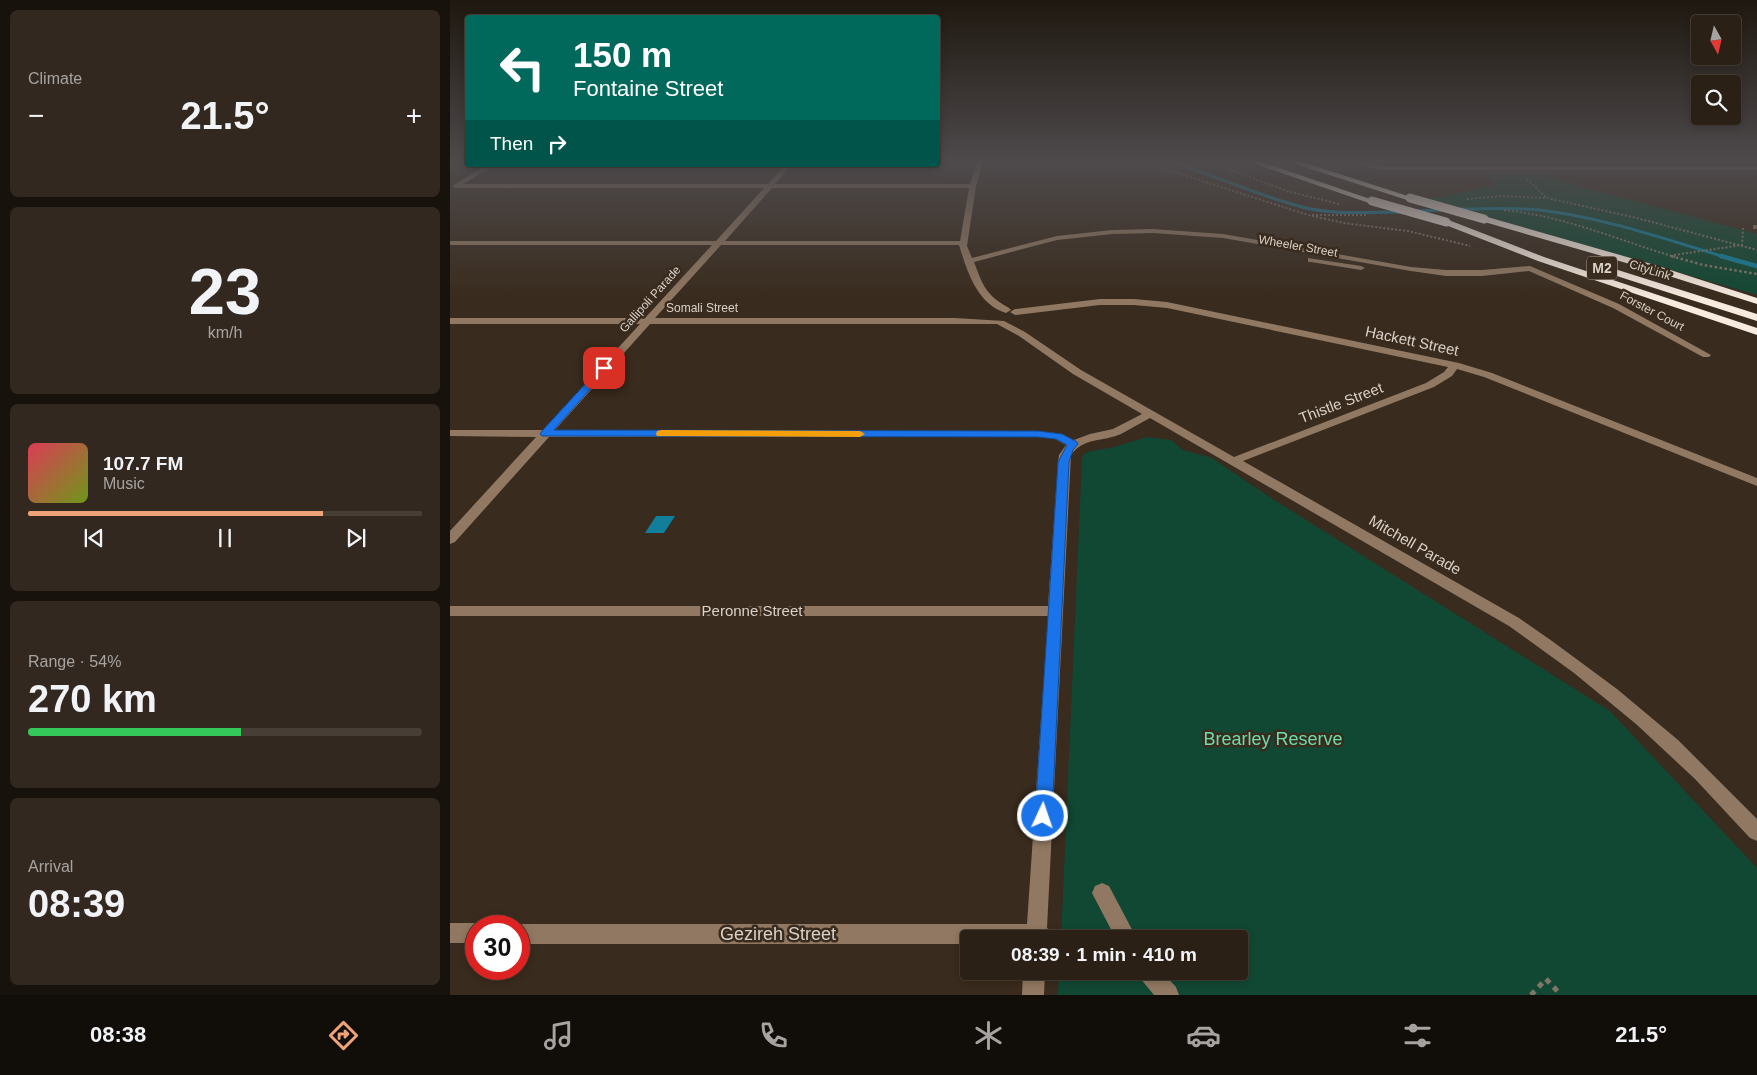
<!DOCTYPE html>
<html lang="en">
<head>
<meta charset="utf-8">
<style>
	:root { --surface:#2b2016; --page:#33281f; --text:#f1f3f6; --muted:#a6a3a1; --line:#473e35; --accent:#efa378 }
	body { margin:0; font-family:Arial,sans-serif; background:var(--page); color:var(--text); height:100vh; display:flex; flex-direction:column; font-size:19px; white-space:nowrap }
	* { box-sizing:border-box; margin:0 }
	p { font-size:16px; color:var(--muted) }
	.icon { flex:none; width:28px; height:28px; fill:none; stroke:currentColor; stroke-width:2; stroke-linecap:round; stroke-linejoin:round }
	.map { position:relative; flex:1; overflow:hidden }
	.drawer { display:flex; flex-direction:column; gap:10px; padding:10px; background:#18120c; width:450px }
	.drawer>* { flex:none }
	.hud { position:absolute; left:15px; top:15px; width:475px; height:152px; border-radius:5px; box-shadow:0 2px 8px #0003,0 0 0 1px var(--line); background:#00695c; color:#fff; overflow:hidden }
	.needle { width:32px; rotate:172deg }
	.fabs { position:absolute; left:1241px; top:15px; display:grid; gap:10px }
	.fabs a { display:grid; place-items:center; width:50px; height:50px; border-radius:5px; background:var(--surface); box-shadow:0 2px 8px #0003,0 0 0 1px var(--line); font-size:25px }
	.speed { position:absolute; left:15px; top:915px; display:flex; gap:10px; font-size:25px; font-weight:700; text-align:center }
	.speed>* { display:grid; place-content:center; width:65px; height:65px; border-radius:50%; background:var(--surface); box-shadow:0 2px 8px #0003,0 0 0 1px var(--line); line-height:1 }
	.speed .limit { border:8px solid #d22; background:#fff; color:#111 }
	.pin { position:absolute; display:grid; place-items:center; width:42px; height:42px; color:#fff; margin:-21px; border-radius:10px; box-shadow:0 2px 8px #0006 }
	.me { position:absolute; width:55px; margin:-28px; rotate:3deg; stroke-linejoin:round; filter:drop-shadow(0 0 4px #0008) }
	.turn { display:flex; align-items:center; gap:18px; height:105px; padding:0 25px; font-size:22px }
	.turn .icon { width:65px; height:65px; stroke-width:2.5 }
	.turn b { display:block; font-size:35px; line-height:42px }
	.then { display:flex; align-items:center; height:48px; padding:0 25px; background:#0003; gap:10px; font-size:19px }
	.big { font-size:38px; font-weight:600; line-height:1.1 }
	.drawer .tile { flex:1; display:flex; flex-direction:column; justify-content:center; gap:8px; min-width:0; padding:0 18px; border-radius:8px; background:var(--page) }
	.drawer .dial { align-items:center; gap:0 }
	.dial b { font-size:65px; line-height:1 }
	.song { display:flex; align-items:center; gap:15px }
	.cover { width:60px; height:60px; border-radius:8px; background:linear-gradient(135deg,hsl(350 70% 55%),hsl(80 70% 35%)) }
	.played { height:5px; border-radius:2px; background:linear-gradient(90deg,var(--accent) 75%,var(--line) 75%) }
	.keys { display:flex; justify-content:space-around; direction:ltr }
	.heat { display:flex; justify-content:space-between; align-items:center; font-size:28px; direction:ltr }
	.charge { height:8px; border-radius:4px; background:linear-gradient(90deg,#34c759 54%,var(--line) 0) }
	.trip { position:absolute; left:510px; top:930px; width:288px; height:50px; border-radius:5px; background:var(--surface); box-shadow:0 2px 8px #0003,0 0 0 1px var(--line); font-weight:600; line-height:50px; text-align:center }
	.tabs { display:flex; height:80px; justify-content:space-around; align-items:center; background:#110d09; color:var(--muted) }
	.tabs .icon { width:35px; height:35px }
	.tabs .active { color:var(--accent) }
	.tabs b { font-size:22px; color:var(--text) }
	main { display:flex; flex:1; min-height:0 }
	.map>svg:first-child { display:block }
</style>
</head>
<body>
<main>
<section class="drawer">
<div class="tile"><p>Climate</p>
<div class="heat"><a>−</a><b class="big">21.5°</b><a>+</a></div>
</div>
<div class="tile dial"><b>23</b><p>km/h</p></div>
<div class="tile">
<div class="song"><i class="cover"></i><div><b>107.7 FM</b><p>Music</p></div></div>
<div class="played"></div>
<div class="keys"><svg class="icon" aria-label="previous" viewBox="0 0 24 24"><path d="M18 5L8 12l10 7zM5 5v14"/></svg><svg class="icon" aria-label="pause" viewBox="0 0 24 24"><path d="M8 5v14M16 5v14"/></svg><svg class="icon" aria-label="next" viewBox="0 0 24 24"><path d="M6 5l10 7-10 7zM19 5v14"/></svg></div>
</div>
<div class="tile"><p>Range · 54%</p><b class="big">270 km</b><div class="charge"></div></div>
<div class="tile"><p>Arrival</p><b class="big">08:39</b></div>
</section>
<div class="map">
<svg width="1307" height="995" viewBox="0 0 1307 995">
	<rect width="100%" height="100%" fill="#392b1d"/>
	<!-- green -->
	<path fill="#114833" d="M1034,172H1100L1099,178L1307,234V295L977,199L1048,185Z
		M697,437L721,440L733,450L762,458L818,496L1160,711L1307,868V995H608L609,971H789V939H611L632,458L635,453L642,451L664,447Z"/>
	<!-- water -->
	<path fill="#117f9b" d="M206,516H225L214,533H195Z"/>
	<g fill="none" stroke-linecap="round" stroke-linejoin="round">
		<!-- stream-far1 -->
		<path stroke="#117f9b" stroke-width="3" d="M717,160C764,175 808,196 856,208C887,215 920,212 952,212
			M1009,209C1035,209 1063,207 1089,210C1152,217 1215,239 1275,257
			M966,211L995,210"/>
		<!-- stream -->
		<path stroke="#117f9b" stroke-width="4.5" d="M1271,256L1307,266"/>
		<!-- path-far2 -->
		<path stroke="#807569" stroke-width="2" stroke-dasharray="2 2" stroke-linecap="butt" d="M687,160L858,215L894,223L958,231L1020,246
			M754,160L837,191L889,204
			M1077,179L1097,198
			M1017,199L1051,196L1097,198L1187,218L1307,250
			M1054,210C1114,216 1168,240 1225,257
			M862,215H918
			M1224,255L1292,245L1293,228"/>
		<!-- path-far1 -->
		<path stroke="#807569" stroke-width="2.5" stroke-dasharray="2.5 2.5" stroke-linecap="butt" d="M1221,256L1253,265L1307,274"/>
		<!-- path -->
		<path stroke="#807569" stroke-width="5" stroke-dasharray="5.5 5.5" stroke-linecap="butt" d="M1081,995L1096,979L1111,995"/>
		<!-- minor -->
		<path fill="#907862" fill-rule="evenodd" d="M528,160H534L526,186L517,246L522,258L607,236L662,230L703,229L773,234L961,267L996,270H1032L1080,266L1169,304L1261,355L1259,357H1253L1163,308L1079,271L1032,276H996L961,271L773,238L703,233L662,234L607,240L524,262C533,286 536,295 559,308L561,310L556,313C527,304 517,271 509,245H271L205,318H505L554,321L575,332L631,370L784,457L976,383L994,372L998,367L717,308L684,305H650L565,315L560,312L565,309L650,299H684L717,302L1009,363L1042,373L1307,478V486L1034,377L1007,369L1002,376L984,387L793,461L1069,618L1102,641L1167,689L1228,740L1307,819V841L1300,838L1245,779L1186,724L1124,673L1059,626L700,418C690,423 681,429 671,434C653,442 634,437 621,455L597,928L604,932L607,939H519V944H69V926H63L69,924H577L598,616H0V606H598L608,462L609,455L616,445L605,439L588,437H99L5,542L0,544V531L86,437L0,436V430H93L190,324H0V318H195L262,245H0V241H266L314,188H5L2,186L37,165H45L13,184H318L335,165H342L325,184H520ZM322,188H519L510,241H275ZM200,324H547L569,336L623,374L692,414L663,429L640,434L624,440L612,434L588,431L105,430Z
			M889,160H902L931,166H1307V170H931Z
			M1303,225H1307V229H1303Z
			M858,258L911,266L915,268L911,270L861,262H858Z
			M652,883L659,886L687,939H666L642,893L645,886Z
			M0,923H26L33,926H26V943H0Z
			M573,971H595L594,995H572Z
			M687,971H711L726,987L729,995H704L690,978Z"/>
		<!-- highway -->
		<path fill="#f7eadf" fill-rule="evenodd" d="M794,160H806L926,201L919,203Z
			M833,160H846L964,198L957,200Z
			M1034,216L1205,265L1307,298V304L1197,269L1031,221V217Z
			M996,219L1094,257L1307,328V335L1088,261L993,224L992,222Z
			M1149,264L1307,314V321L1145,269L1144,267Z"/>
		<!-- highway-bridge -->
		<path stroke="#f7eadf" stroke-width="9" d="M960,198L1034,219
			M922,201L996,222"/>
	</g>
	<!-- sky -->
	<linearGradient id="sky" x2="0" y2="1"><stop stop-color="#1f1810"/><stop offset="0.54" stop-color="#4e4a4c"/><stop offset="1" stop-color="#4e4a4c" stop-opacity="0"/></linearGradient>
	<rect width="1307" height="299" fill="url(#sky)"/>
	<!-- route -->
	<path fill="#1a73e8" stroke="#114b97" d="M154,366L159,368L157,370L104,430L588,431L612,434L627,442L628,444L623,450L619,462L602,816L599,822L593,824L587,822L585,816L608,462L617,445L606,439L588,437L92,436L90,434L92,431L151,367Z"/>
	<!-- slow -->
	<path fill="#f59e0b" d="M211,430L410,431L415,434L410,437L207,436L206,434L207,431Z"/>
	<g text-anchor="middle" stroke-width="5" stroke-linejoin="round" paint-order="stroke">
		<!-- far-street labels -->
		<g font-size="12" fill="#dad1c8" stroke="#392b1d">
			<text transform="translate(848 246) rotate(10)" y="4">Wheeler Street</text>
			<text transform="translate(1200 270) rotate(17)" y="4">CityLink</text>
			<text transform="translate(200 299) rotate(-48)" y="4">Gallipoli Parade</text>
			<text x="252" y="312">Somali Street</text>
			<text transform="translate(1202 311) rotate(28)" y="4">Forster Court</text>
		</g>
		<!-- shield labels -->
		<rect fill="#392b1d" stroke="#aa9f95" stroke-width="1" x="1137" y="256.5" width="30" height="23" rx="4"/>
		<g font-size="14" font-weight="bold" fill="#dad1c8">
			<text x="1152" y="273">M2</text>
		</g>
		<!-- street labels -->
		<g font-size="15" fill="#dad1c8" stroke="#392b1d">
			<text transform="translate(962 341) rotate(12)" y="5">Hackett Street</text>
			<text transform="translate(891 403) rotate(-21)" y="5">Thistle Street</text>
			<text transform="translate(965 545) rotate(30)" y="5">Mitchell Parade</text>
			<text x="302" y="616">Peronne Street</text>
		</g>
		<!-- near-park labels -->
		<g font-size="18" fill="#69ddac" stroke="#392b1d">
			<text x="823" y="745">Brearley Reserve</text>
		</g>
		<!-- near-street labels -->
		<g font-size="18" fill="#dad1c8" stroke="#392b1d">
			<text x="328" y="940">Gezireh Street</text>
		</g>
	</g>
</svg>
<div class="fabs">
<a><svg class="needle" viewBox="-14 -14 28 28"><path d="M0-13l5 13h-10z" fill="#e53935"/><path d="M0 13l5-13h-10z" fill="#a6a3a1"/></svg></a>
<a><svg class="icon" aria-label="search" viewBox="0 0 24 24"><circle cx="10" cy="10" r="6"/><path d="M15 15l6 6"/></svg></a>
</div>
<div class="speed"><div class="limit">30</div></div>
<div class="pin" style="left:154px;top:368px;background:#d93025"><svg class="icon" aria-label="arrive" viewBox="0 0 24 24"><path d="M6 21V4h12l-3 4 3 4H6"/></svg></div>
<svg class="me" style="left:593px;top:816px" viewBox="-20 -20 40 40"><circle r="17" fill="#1a73e8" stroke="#fff" stroke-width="3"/><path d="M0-11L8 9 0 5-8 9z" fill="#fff"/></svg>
<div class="trip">08:39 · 1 min · 410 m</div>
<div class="hud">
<div class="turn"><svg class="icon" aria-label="left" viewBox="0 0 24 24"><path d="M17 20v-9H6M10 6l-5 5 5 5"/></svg><div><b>150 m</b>Fontaine Street</div></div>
<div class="then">Then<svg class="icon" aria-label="right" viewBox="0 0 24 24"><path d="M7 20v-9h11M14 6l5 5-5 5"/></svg></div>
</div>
</div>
</main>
<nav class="tabs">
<b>08:38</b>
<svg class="icon active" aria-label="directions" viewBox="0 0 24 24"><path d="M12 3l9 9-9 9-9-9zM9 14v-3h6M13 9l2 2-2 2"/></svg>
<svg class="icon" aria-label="music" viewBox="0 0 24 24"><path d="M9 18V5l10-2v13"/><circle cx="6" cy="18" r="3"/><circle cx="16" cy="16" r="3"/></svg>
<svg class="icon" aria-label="phone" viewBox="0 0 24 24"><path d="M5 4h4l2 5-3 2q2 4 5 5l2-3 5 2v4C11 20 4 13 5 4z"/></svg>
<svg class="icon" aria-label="climate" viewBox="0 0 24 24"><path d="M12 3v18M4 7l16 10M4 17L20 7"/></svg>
<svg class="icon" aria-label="car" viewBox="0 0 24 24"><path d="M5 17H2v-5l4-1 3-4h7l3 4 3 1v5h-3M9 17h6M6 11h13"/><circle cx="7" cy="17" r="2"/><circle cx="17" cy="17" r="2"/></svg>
<svg class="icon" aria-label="filters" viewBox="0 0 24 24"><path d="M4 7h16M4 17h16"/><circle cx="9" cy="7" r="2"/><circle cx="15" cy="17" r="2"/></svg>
<b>21.5°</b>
</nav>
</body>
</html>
